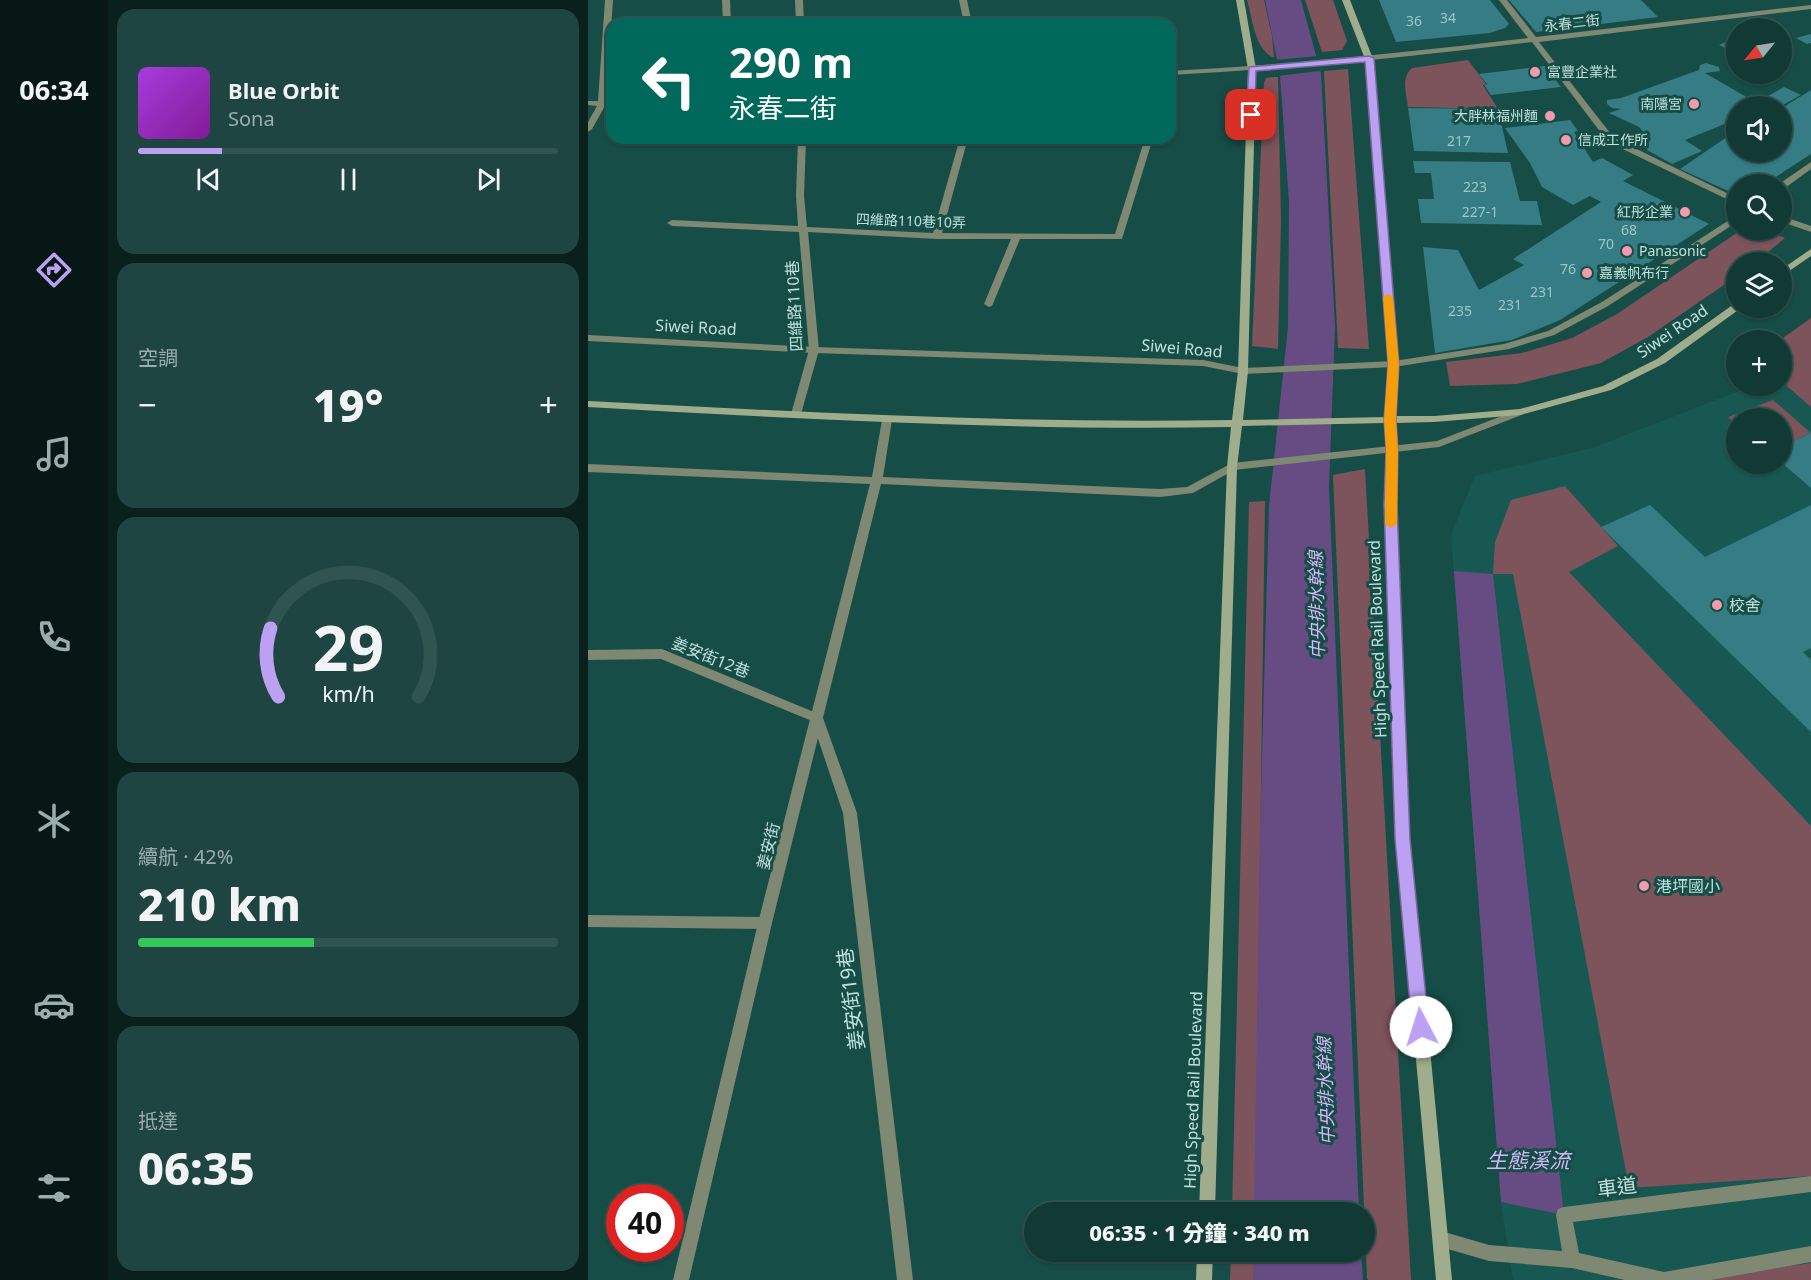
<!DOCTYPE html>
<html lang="zh-TW">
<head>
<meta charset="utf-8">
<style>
	:root { --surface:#113a35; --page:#1e4541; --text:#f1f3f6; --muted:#9cadad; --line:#305450; --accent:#bca0f2 }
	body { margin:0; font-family:"Noto Sans","Noto Sans TC",sans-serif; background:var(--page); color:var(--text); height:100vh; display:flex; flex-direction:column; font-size:22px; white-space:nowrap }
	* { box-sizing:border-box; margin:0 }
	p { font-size:20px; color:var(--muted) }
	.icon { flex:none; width:33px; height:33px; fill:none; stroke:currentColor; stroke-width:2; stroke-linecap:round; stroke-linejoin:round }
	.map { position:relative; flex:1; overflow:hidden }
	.drawer { display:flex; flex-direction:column; gap:9px; padding:9px; background:#09201d; width:480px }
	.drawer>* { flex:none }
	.top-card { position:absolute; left:18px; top:18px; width:570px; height:126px; border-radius:18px; box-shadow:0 2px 4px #0004,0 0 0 2px var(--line); background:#00695c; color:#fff; overflow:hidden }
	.needle { width:39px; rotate:240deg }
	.buttons { position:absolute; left:1138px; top:18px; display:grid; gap:12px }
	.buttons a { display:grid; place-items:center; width:66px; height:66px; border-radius:50%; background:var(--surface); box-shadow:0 2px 4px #0004,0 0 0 2px var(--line); font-size:30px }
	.speed { position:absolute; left:18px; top:1184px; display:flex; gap:12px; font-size:30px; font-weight:700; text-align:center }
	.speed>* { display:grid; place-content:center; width:78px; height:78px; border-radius:50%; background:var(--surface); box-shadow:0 2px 4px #0004,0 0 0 2px var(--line); line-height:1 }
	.speed .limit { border:9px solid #d22; background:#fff; color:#111 }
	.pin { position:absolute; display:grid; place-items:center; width:51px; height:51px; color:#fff; margin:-26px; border-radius:12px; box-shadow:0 3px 9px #0006 }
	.me { position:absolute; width:66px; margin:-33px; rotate:355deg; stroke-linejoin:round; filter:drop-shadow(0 0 4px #0008) }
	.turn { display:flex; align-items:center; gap:21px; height:126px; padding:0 24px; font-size:27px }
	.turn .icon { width:78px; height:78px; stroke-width:2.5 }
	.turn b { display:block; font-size:42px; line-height:51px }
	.big { font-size:45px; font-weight:800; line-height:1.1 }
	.drawer .tile { flex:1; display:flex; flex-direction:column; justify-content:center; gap:9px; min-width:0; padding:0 21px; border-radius:18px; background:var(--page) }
	.drawer .dial { align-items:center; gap:0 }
	.dial svg { height:156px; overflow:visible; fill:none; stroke:var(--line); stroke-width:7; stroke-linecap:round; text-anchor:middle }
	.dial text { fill:var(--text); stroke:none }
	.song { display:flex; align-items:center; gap:18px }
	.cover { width:72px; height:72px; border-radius:9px; background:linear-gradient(135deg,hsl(280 70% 55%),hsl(290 70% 35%)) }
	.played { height:6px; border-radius:3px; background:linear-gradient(90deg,var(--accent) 20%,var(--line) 20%) }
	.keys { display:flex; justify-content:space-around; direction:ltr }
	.heat { display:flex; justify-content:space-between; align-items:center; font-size:33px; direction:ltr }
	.charge { height:9px; border-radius:4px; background:linear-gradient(90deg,#34c759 42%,var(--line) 0) }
	.trip { position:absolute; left:436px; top:1202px; width:351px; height:60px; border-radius:30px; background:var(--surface); box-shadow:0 2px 4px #0004,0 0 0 2px var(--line); font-weight:800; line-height:60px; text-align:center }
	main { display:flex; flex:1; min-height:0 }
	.tab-bar { display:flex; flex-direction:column; width:108px; justify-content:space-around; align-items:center; background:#071715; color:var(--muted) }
	.tab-bar .icon { width:42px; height:42px }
	.tab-bar .on { color:var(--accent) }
	.tab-bar b { font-size:27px; color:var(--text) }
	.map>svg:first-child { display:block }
</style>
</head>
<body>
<main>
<nav class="tab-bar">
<b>06:34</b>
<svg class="icon on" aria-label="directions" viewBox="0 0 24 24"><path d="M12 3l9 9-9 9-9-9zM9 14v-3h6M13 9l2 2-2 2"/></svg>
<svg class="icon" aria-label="music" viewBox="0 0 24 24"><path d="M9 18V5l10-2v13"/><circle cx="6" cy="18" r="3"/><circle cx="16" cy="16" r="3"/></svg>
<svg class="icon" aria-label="phone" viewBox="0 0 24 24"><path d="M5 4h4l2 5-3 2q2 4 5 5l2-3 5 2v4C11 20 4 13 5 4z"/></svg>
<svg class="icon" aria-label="climate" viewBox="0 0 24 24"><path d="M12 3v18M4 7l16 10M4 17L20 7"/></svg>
<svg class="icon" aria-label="car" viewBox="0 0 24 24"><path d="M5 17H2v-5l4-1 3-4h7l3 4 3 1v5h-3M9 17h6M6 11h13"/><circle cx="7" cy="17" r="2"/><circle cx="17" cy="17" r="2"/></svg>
<svg class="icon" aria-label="filters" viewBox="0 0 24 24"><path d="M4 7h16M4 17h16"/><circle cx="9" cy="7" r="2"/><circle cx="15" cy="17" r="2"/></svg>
</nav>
<section class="drawer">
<div class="tile">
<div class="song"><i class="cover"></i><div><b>Blue Orbit</b><p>Sona</p></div></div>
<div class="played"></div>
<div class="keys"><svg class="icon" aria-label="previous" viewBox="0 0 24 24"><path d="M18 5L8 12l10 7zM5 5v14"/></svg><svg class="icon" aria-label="pause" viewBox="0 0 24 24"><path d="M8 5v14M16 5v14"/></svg><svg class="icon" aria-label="next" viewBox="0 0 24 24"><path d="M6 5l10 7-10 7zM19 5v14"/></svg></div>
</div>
<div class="tile"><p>空調</p>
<div class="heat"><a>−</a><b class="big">19°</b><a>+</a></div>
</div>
<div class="tile dial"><svg viewBox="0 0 100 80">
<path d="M14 69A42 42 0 1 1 86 69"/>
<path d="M14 69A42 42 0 0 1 10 34" stroke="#bca0f2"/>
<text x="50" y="56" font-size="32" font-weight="700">29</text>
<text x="50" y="72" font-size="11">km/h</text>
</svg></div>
<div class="tile"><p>續航 · 42%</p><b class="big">210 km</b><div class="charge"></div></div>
<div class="tile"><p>抵達</p><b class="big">06:35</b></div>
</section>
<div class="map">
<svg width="1223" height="1280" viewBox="0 0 1223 1280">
	<rect width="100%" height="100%" fill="#174d47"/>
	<!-- built -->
	<path fill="#175952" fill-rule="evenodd" d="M1194,382L1223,407V1280H925L913,1202L863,535L887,476L1007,447L1164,386H1194ZM1149,418H1194V464H1149Z"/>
	<!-- green -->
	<path fill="#7d535c" d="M659,0H676L684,36L686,58C666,49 665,19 659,0Z
		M717,0H745L759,41L754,50L734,52Z
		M880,60L898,84L895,85L910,109L820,107C818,93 813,78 824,68Z
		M760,69L781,349L750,348L736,71Z
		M686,77H690L693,221L690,349L664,346L676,83L678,78Z
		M1153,230H1178L1197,238L1168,262H1149V276L1060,337L1013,363L929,384L862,386L858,362L934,353L984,338L1029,314Z
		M1223,318V407L1194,382L1192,340Z
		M1185,400L1223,433L1194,447V418H1149V425L1140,417Z
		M777,469L823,1280H780L779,1278L745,475Z
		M977,486L1030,546L981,572L1223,826V1176L1041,1188L925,574H905L907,542L923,500Z
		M677,501L667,1212H644L661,502Z
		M643,1251H667L666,1280H642Z
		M1223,1263V1280H1105Z"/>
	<!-- water -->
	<path fill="#674c84" d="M677,0H713L733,74L747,326L741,487L771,1212H666L672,828L681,506L700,327L701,202L692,75Z
		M866,571L905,574L976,1215L913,1202Z
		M666,1251H773L775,1280H665Z"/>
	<!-- pier -->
	<path fill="#174d47" d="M731,56L732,71L689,76L686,60Z"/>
	<!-- building -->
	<path fill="#357c84" d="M791,0H902L921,24L917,28L902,33L808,42Z
		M921,0H1053L1070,17L948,32Z
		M1223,34V43L1219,44L1208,38Z
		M1149,37V54L1131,45Z
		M1118,63L1131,67L1132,71L1117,73L1174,106H1149V119L1097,140L1114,151L1084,164L1059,150L1057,134L1051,127L1021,113L1033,109L1024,108L1019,104V100L1033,98L1111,70L1112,65Z
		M957,66L973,87L903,95L896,85L899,84L891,74Z
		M1196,87L1213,95L1193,106L1173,100Z
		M1223,90V154L1177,184H1149V195L1092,169L1149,130V152H1194V108Z
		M820,108L910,109L920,153L826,151Z
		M982,120L990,131L986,132L1005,162L1014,158L1045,175L1035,181L1121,224L972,320L924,340L847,353L835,247L870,250L891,290L936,265L925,259L1013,202L1002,196L985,205L954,187L942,163L917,128Z
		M825,161L922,162L932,201H949L954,225L833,223L830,199H846L843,173H827Z
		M1223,433V488L1194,463V447Z
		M1062,505L1117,557L1223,505V648L1215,652L1223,660V732L1013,527Z"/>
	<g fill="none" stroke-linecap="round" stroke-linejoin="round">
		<!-- lane -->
		<path fill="#7f8873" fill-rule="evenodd" d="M134,0H142L143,24H135Z
			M207,0H215L216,24H208Z
			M371,0H379L384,24H376Z
			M110,138H123L119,141H111Z
			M210,138H218L216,196L219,227L345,233L372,138H380L354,233L527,234L557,138H565L534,239H432L404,306L401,307L396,304L423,239H349L220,232L231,350L213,414L208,417L203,414L221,350L211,232L84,226L79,223L84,220L210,226L208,196Z
			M74,649L233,715L235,718L269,813L325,1280H309L255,813L224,721L73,659L0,660V650Z
			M0,915L177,917L182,919L184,923L182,927L177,929L0,927Z
			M1223,1176V1192L985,1222L991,1253L1076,1272L1223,1246V1262L1123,1280H1037L984,1268L901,1261L853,1247L847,1245L845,1239L847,1233L853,1231L901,1245L974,1251L968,1215L970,1209L976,1207Z"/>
		<!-- street -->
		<path fill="#7f8873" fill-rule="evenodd" d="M17,0H25L18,101L24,102V106H17L4,129L0,132V122L9,106L0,105V101H10Z
			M911,0H919L948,37L1223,5V9L951,42L1026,138L1149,198V204L1020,142L944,42C823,57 703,69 582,75V71C702,65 821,52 940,38Z
			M1223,162V169L1197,188L1194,189V184H1191Z
			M1149,215V222L1020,306L966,335L921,349L806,367L655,374L615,366L226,353L0,341V335L226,347L615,360L655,368L806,361L916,344L960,331L1014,302Z
			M1194,216L1223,226V232L1194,222Z
			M932,409L936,410L937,412L936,414L851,447L646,470L605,493L572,497L293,484L184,923L101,1280H85L170,923L282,484L0,472V464L284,477L294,420L299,417L304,420L295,477L572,489L599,487L644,463L849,441Z"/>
		<!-- secondary -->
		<path fill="#a0ad8c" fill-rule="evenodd" d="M648,0H656L668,69L660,371L655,420L797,417L801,364L777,59L754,0H762L785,59L811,364L807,416H846L932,409L1015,386L1069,359L1146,304L1149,303V308H1153L1077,363L1023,390L932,415L846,422L807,423L809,450L808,505L822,839L864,1280H848L808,839L796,505L799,450L797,423L654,426L649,467L627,1212H611L639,467L643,427C429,431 214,419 0,407V401C215,412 429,424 644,420L650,371L660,69Z
			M1223,249V256L1194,276V269Z
			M609,1251H625L624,1280H608Z"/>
	</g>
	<!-- route -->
	<path fill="#bca0f2" stroke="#7a689d" stroke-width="1.5" d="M781,56L786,58L811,364L808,420L810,450L809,505L822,839L841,1027L839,1033L833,1035L827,1033L824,1027L807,839L796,505L798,450L796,420L800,364L777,62L668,71L667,115L663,118L658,115L661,67Z"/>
	<!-- slow -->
	<path fill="#f59e0b" d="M800,294L805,297L811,364L808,420L810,450L809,524L803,528L797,524L798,450L796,420L800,364L795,297Z"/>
	<!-- markers -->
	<g fill="#f29aae" stroke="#174d47" stroke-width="2">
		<circle cx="947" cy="72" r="6"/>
		<circle cx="1106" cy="104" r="6"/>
		<circle cx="962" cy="116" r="6"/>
		<circle cx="978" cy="140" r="6"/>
		<circle cx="1097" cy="212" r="6"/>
		<circle cx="1039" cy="251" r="6"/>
		<circle cx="999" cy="273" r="6"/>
		<circle cx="1129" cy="605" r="6"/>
		<circle cx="1056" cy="886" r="6"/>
	</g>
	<g text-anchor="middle" stroke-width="6" stroke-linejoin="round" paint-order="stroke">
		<!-- number labels -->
		<g font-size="14" fill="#9cc7c5">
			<text x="860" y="23">34</text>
			<text x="826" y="26">36</text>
			<text x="871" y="146">217</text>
			<text x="887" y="192">223</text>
			<text x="892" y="217">227-1</text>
			<text x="1041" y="235">68</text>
			<text x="1018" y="249">70</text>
			<text x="980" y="274">76</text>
			<text x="954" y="297">231</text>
			<text x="922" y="310">231</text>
			<text x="872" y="316">235</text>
		</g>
		<!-- far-street labels -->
		<g font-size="14" fill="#bfe0db" stroke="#174d47">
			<text transform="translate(984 23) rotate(-7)" y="5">永春二街</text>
			<text transform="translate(323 221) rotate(2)" y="5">四維路110巷10弄</text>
		</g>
		<!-- far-poi labels -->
		<g font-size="14" fill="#bfe0db" stroke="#174d47" text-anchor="start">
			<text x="959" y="77">富豐企業社</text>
			<text x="1094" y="109" text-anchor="end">南隱宮</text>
			<text x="950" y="121" text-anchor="end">大胖林福州麵</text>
			<text x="990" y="145">信成工作所</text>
			<text x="1085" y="217" text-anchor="end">紅彤企業</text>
			<text x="1051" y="256">Panasonic</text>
			<text x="1011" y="278">嘉義帆布行</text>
		</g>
		<!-- street labels -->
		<g font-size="16" fill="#bfe0db" stroke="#174d47">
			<text transform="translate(206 306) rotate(-93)" y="6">四維路110巷</text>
			<text transform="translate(108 327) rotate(3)" y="6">Siwei Road</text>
			<text transform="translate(1084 331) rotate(-34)" y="6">Siwei Road</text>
			<text transform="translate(594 348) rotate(5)" y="6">Siwei Road</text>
			<text transform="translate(789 639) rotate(-92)" y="6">High Speed Rail Boulevard</text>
			<text transform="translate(123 657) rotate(22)" y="6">姜安街12巷</text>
			<text transform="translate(180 846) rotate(-76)" y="6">姜安街</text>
			<text transform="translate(605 1090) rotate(-88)" y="6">High Speed Rail Boulevard</text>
		</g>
		<!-- poi labels -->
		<g font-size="16" fill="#bfe0db" stroke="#174d47" text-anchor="start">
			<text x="1141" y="611">校舍</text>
			<text x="1068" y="892">港坪國小</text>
		</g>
		<!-- water labels -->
		<g font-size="18" font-style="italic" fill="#d4b6f9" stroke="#174d47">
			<text transform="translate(729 605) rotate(-91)" y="6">中央排水幹線</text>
			<text transform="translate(738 1091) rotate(-92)" y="6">中央排水幹線</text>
		</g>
		<!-- near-street labels -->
		<g font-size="20" fill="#bfe0db" stroke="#174d47">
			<text transform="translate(263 999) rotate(-97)" y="7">姜安街19巷</text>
			<text transform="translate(1029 1187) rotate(-7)" y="7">車道</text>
		</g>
		<!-- near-water labels -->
		<g font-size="21" font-style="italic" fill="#d4b6f9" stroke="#174d47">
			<text x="940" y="1168">生態溪流</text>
		</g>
	</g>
</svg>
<div class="buttons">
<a><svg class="needle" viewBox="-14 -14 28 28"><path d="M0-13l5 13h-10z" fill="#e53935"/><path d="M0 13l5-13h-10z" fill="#9cadad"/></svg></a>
<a><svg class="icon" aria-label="sound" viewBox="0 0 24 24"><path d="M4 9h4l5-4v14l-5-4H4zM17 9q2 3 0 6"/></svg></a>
<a><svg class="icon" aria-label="search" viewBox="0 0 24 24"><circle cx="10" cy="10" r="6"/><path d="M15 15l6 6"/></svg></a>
<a><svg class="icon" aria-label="layers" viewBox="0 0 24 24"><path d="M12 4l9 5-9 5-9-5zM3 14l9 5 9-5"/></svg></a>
<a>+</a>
<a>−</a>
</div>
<div class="speed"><div class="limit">40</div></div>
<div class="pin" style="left:663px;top:115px;background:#d93025"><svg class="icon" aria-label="arrive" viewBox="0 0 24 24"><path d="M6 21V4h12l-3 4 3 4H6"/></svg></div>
<svg class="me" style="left:833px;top:1027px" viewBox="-20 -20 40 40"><circle r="19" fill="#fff"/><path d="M0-13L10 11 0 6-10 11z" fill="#bca0f2"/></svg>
<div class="trip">06:35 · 1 分鐘 · 340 m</div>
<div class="top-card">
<div class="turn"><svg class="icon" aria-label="left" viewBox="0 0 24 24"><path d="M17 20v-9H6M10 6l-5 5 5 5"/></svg><div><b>290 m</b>永春二街</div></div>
</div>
</div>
</main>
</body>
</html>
